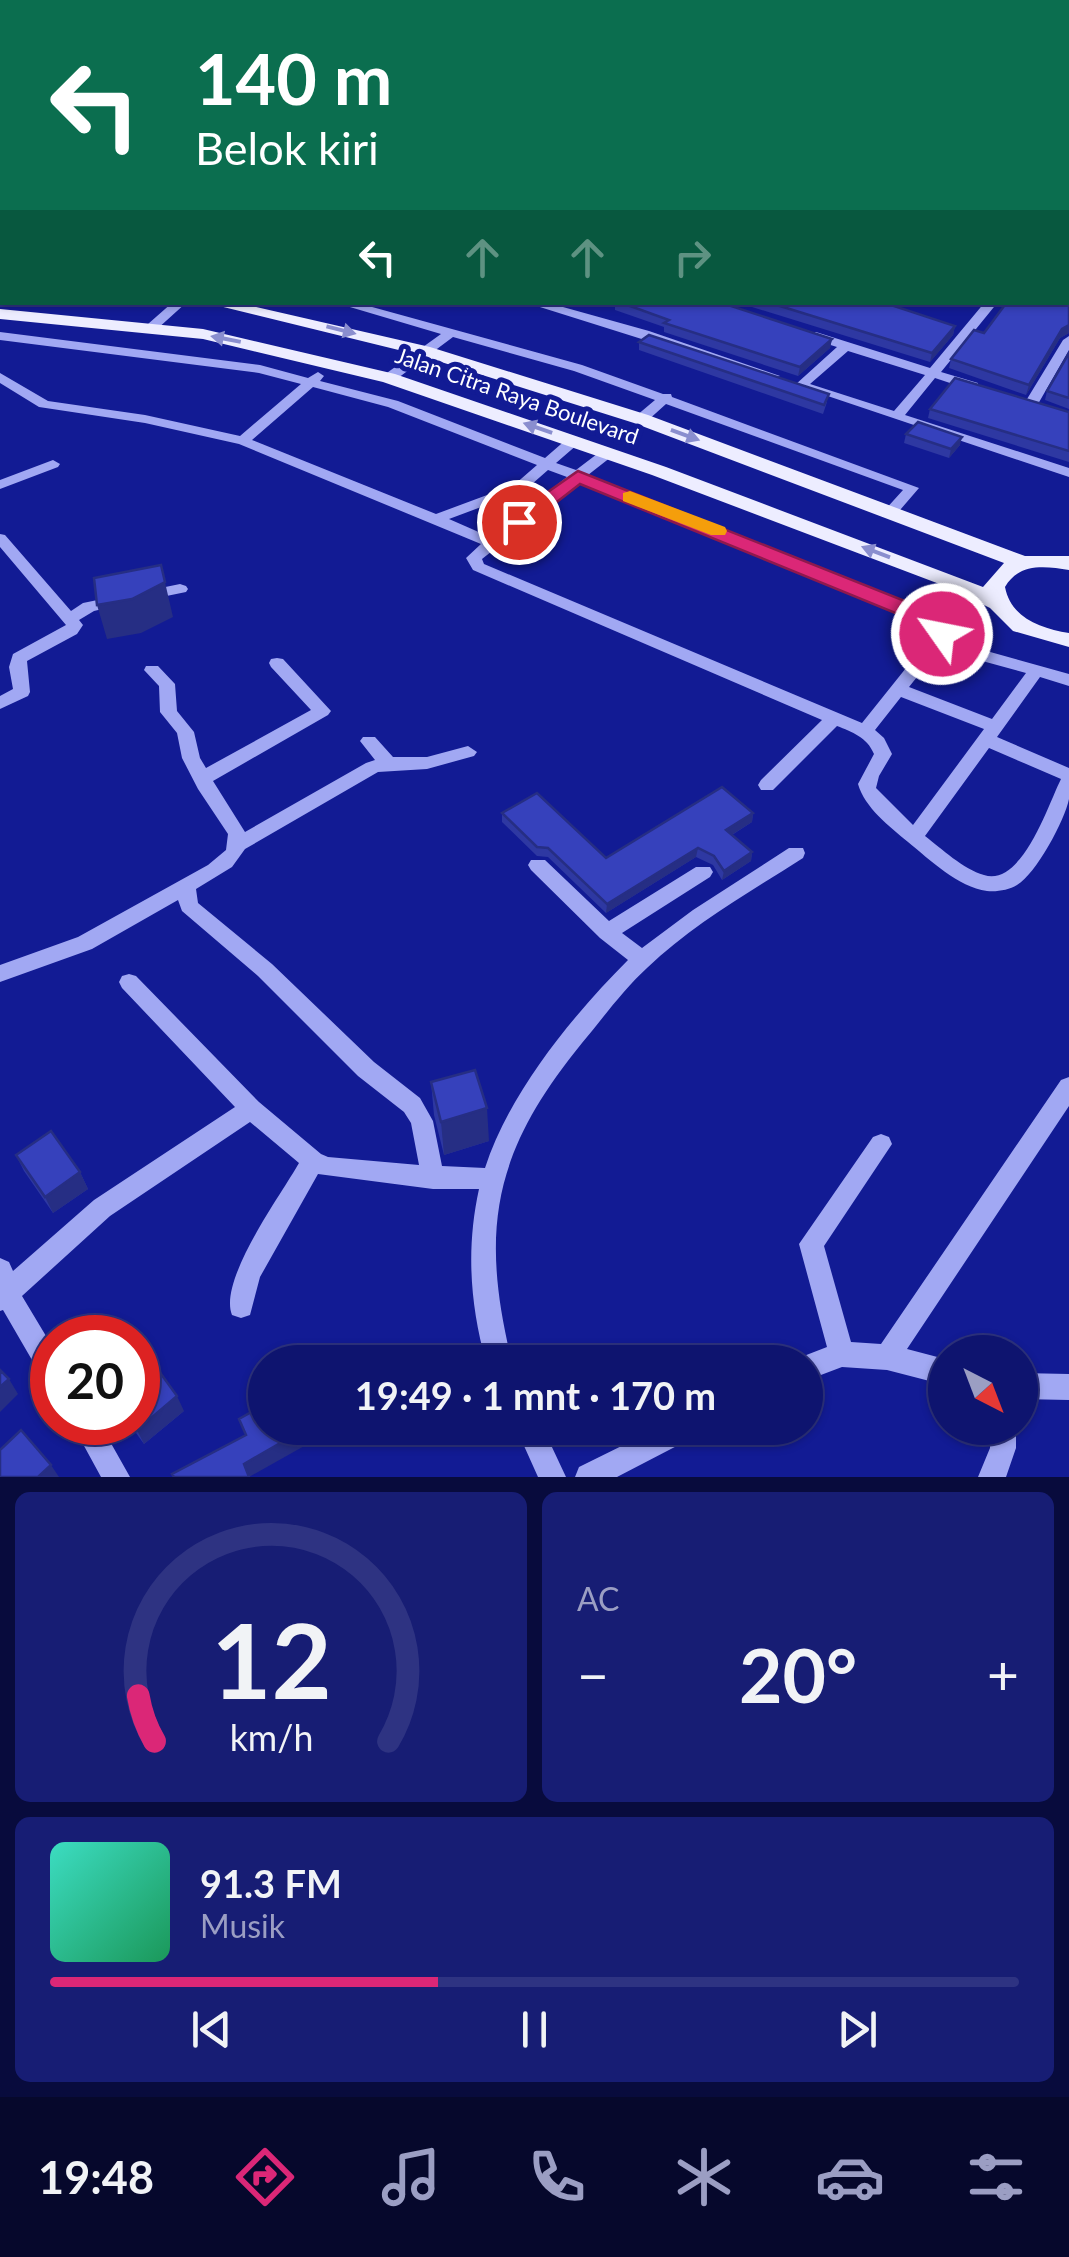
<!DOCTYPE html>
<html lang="id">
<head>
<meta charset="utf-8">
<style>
	:root { --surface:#0e146f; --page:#171d74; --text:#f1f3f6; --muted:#9b9ec3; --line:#2e3382; --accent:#db2777 }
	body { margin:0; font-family:Lato,sans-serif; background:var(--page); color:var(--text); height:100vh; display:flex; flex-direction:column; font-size:38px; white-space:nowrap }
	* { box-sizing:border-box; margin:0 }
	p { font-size:32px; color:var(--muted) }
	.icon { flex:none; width:55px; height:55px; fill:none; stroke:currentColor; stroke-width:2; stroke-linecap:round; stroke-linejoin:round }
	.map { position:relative; height:1477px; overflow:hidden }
	.sheet { display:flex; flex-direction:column; gap:15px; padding:15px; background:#080b3d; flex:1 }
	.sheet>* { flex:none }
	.top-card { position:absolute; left:0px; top:0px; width:1070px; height:305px; box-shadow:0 2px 8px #0004,0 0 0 2px var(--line); background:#0b6e4f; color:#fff; overflow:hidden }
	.needle { width:65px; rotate:138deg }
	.fabs { position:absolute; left:928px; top:1335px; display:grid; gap:20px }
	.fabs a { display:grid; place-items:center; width:110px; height:110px; border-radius:50%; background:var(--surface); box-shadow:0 2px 8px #0004,0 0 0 2px var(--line); font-size:50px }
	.speed { position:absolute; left:30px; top:1315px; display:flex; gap:20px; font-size:50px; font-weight:700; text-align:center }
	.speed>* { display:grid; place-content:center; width:130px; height:130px; border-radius:50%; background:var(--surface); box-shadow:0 2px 8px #0004,0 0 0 2px var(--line); line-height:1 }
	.speed .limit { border:15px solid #d22; background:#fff; color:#111 }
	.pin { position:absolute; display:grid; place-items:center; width:85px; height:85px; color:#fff; margin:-42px; border:5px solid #fff; border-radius:50%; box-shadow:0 2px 10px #0007 }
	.me { position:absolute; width:110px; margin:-55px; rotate:303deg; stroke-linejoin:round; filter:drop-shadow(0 0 8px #0008) }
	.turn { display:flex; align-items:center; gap:35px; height:210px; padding:0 30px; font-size:45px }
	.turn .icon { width:130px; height:130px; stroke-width:2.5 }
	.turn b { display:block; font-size:70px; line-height:85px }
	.lanes { display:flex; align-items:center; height:95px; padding:0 30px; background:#0003; justify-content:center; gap:50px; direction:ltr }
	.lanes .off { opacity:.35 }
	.big { font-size:75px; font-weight:700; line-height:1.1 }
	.sheet .widget { flex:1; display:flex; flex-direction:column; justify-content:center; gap:15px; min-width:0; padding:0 35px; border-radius:15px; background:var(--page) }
	.sheet .dial { align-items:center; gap:0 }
	.dial svg { height:260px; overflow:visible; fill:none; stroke:var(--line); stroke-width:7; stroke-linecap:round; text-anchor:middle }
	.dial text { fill:var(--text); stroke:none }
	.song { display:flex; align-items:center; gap:30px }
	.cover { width:120px; height:120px; border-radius:15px; background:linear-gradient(135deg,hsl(170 70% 55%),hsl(150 70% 35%)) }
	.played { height:10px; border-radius:5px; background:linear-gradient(90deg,var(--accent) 40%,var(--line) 40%) }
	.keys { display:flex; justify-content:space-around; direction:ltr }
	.heat { display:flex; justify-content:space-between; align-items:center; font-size:55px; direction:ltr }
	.sheet .tiles { flex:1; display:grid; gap:15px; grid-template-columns:1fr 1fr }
	.widget:last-child { grid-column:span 2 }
	.trip { position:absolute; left:248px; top:1345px; width:575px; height:100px; border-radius:50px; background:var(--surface); box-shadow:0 2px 8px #0004,0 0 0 2px var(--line); font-weight:700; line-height:100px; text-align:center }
	.tabs { display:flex; height:160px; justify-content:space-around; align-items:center; background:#06082c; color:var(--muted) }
	.tabs .icon { width:70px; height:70px }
	.tabs .on { color:var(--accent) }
	.tabs b { font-size:45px; color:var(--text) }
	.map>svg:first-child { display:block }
</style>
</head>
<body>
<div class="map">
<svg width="1069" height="1477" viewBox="0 0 1069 1477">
	<rect width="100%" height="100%" fill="#121b94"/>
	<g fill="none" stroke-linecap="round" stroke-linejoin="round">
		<!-- minor -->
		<path fill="#a1a8f3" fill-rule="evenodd" d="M2,55V61L0,62V56Z
			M2,119V127L0,128V120Z
			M2,150V156L0,157V151Z
			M0,265H2V272H0Z
			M173,302H187L156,330H148V324Z
			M333,302H354L582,365L663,394H671L672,397L919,488L894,517H884V511L903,490L666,404L646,422H636V416L655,400L574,371L453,337L394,381H384V375L441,334Z
			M524,302H545L649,331L780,376L769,379Z
			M985,302H998L941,372L978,383V389H968L935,378L905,415L1069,468V477L795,385L837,347L808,338V332H816L930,368ZM848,351L925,375L894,411L810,384Z
			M0,332L260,365L308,378L318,372L324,376L320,381L398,401L545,458L568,438H578V444L556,463L576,470L601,451H611V457L588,475L925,611L953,580H963L966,583L963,586L937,618L962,641L976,648L1069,674V686L1040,677L997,737L1069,768C1069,778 1069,789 1069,799C1065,820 1036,874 1017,885C1009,890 997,892 987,891C958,887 930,860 908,842C889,826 865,808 858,784L874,754C867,737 852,732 837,726L773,790H761L758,785L761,780L822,720L473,570L466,558L481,544L239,444L145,423L39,407L0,383V373L48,401L145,415L240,436L301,384L259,373L0,340ZM313,387L388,407L537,465L514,485L436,514L252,440ZM548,470L567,477L490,537L449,519L524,491ZM579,482L749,548L922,622L934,633L862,723L484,564L482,559ZM944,643L964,656L1026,673L992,719L909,687ZM901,697L984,729L913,825L876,788L879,776L892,754L884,738L875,730ZM989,748L1061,779C1048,805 1022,887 984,875C963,869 942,849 925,836Z
			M1069,336V350L1038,404L1036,407H1026L1024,404L1063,340Z
			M53,460L60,464L58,467L0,489V480Z
			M0,534L5,535L71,611L83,603L117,596L125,601L123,604L94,611L79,620L83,625L77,634L27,661L30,692L28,696L0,709V696L13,689L9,667L13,654L66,625L0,547Z
			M180,584L186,586L188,589L186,592L147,600L139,595L141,592Z
			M277,658L283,659L331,711L328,715L213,781L245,832L366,763L375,760L360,741L363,737H375L393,757H427L468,746L477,752L474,756L427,769L378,772L245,849L232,867L196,889L198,903L272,964L374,1062L420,1098L433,1121L442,1166L485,1168C509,1093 573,1015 628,960L600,938L531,870L528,865L531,860H545L609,921L696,867H710L713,872L710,877L622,933L642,948L693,910L789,848H803L805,853L803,858C750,892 693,924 647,968C623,990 603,1018 582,1043C494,1151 479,1228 512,1362H486C470,1305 466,1248 479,1189H433L318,1174L260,1277L250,1315L241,1318L232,1315C218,1280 281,1195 299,1163L250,1122L110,1216L22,1296L52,1346V1383L43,1379L3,1310L0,1311V1258L9,1262L13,1271L94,1200L235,1107L122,988L119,982L122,976L129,974L136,976L259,1102L321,1154L328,1157L419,1165L411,1123L404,1112L358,1076L258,976L182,911L178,900L92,949L0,982V965L78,937L208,865L226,850L228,834L198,789L182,758L177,733L160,712L159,686L144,670L146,666H158L175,684L177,711L194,732L200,758L206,768L311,710L271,667L269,663L271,659Z
			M1069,1077V1106L907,1349L945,1359V1385L887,1370L842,1367L805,1381V1362H794L796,1359L827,1347L799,1244L873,1137L881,1134L889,1137L892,1144L824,1246L851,1342L881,1344L1061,1080Z
			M1020,1373L1069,1374V1400L1020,1399Z
			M71,1422H99L130,1477H101Z
			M516,1428H543L566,1477H538Z
			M658,1428H698L694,1437L617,1477H575L579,1467Z
			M990,1428H1016V1448L1006,1477H978L990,1448Z"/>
		<!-- major -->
		<path fill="#ededff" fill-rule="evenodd" d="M0,280H2V290H0Z
			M203,302H235L430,347L648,415L1025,556H1069V570C1044,566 1019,563 1005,587C1011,618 1040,628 1069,633V647L1013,631L990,608L950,588L652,475L383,382L203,339L0,319V309L203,329L395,374L666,467L983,587L1004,563L634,423L419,355Z"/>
	</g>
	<!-- wall -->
	<path fill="#2e38a2" d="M615,302H719L832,339L830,348L798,376L664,332V327L615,310Z
		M736,302H882L955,326L953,335L930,362Z
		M1069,303V333L1060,338L1026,395L949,368L951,359L984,333Z
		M639,342L827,402L823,414L639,350Z
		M1069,353V409L1045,400L1047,391Z
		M930,409L1069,412V462L928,418Z
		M906,434L960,445L949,458L904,443Z
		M502,813L606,858L753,813L752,822L732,835L752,852L751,861L722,880L713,865L696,857L606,913L548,857L537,856L502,822Z
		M431,1082L489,1141L444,1155L434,1115Z
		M16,1155L80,1172L88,1189L53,1213L24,1171Z
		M184,1411L144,1444L128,1422H138Z"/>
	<!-- shaded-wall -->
	<path fill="#262e84" d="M1069,325V333L1060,338L1026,395L1029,385L1062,329Z
		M955,326L953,335L930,362L932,353Z
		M832,339L830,348L798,376L800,367Z
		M962,437L960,445L949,458L951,449Z
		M161,565L173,617L141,633L107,639L97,605Z
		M753,813L752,822L725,839L726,830Z
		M698,848L696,857L606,913L607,904Z
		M752,852L751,861L722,880L724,871Z
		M487,1108L489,1141L444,1155L441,1122Z
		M80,1172L88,1189L53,1213L45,1197Z
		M9,1379L18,1394L0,1412V1387Z
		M177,1396L184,1411L144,1444L137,1430Z
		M301,1431L306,1445L249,1477L244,1464Z
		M51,1465L59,1477H38Z"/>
	<!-- building -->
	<path fill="#3641bc" stroke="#262e84" stroke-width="2.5" d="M918,0H1069V17H1068V2H927Z
		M1068,92L1069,96V140L1068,141Z
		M1069,151V189L1068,190V152Z
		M1068,199L1069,200V250L1068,251Z
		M1068,254L1069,258V291H1068Z
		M619,302H719L832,339L800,367L664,323L669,320Z
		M767,302H882L955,326L932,353Z
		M1007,302L1069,303V325L1062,329L1029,385L951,359L974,330L984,333Z
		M649,335L829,394L824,405L639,342Z
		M1069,353V398L1047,391Z
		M955,378L1069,412V451L930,409Z
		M918,422L962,437L951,449L906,434Z
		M161,565L165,582L132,599L97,605L94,578Z
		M722,787L753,813L726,830L752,852L724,871L714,856L698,848L607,904L548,848L537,847L502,813L537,793L606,858Z
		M475,1070L487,1108L441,1122L431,1082Z
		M51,1131L80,1172L45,1197L16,1155Z
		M156,1367L177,1396L137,1430L131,1422H138V1383Z
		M0,1370L9,1379L0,1387Z
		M265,1404V1428H300L301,1431L244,1464L249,1477H174L172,1474L246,1435L239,1419Z
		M21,1430L51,1465L38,1477H0V1450Z"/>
	<!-- one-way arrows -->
	<defs><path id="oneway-solid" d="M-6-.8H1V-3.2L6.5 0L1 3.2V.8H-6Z" transform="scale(2.5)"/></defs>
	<g fill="#8a8ecf">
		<use href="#oneway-solid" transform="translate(341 330) rotate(14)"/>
		<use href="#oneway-solid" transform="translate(226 339) rotate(-169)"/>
		<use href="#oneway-solid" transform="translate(538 428) rotate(-161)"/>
		<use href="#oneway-solid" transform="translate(685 435) rotate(20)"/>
		<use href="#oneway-solid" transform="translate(876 552) rotate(-159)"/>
	</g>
	<!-- route -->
	<path fill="#db2777" stroke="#8e194d" stroke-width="2.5" d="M578,471L935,613L952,634L949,639H934L920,623L580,484L526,526H512V517Z"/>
	<!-- slow -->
	<path fill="#f59e0b" d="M630,491L725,527L727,531L725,535H711L623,501V493Z"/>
	<g text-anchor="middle" stroke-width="10" stroke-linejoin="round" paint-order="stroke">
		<!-- far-street labels -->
		<g font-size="22" fill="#fff" stroke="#121b94">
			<text transform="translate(517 396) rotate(19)" y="8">Jalan Citra Raya Boulevard</text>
		</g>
	</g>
</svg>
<div class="fabs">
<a><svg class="needle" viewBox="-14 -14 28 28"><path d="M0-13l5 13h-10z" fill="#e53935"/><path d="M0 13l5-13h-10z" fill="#9b9ec3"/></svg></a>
</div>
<div class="speed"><div class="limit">20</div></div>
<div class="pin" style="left:519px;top:522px;background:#d93025"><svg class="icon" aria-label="arrive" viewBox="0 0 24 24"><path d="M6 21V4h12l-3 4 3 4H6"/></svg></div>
<svg class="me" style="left:942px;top:634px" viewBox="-20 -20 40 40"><circle r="17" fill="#db2777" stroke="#fff" stroke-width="3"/><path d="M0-11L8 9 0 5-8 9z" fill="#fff"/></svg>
<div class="trip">19:49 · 1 mnt · 170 m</div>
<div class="top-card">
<div class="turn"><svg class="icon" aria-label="left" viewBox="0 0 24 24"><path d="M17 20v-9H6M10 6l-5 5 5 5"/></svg><div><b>140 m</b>Belok kiri</div></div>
<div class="lanes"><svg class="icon" aria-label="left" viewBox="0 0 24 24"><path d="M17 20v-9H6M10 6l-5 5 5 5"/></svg><svg class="icon off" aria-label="ahead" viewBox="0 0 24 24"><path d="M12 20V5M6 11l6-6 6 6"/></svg><svg class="icon off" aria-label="ahead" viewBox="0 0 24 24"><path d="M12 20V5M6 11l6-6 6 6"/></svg><svg class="icon off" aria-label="right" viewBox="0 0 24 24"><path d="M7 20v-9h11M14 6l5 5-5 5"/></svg></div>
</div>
</div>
<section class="sheet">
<div class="tiles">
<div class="widget dial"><svg viewBox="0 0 100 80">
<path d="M14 69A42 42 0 1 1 86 69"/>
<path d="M14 69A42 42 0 0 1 9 55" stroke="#db2777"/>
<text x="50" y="56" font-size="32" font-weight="700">12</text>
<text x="50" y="72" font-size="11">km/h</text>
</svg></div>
<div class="widget"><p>AC</p>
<div class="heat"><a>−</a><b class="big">20°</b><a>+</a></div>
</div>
<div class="widget">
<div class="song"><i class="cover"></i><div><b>91.3 FM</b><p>Musik</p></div></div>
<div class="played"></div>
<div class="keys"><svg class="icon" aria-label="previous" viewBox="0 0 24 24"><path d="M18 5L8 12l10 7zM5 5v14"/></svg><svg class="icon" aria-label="pause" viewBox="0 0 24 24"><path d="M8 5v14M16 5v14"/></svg><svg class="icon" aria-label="next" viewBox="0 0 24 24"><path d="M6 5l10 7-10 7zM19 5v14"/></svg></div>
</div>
</div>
</section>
<nav class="tabs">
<b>19:48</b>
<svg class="icon on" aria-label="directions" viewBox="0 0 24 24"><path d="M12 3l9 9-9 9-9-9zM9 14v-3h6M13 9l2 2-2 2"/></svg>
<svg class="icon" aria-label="music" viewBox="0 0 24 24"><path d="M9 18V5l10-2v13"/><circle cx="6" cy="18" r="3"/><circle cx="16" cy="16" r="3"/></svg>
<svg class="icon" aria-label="phone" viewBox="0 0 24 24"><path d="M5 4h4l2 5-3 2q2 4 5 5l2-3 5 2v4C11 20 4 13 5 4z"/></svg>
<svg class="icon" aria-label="climate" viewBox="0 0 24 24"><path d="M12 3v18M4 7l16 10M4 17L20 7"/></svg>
<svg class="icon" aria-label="car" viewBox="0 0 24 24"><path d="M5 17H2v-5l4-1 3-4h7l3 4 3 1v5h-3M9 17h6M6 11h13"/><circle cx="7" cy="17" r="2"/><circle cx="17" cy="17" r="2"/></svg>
<svg class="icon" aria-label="filters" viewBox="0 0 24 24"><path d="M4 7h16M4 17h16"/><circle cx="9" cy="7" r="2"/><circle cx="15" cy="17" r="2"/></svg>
</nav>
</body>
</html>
